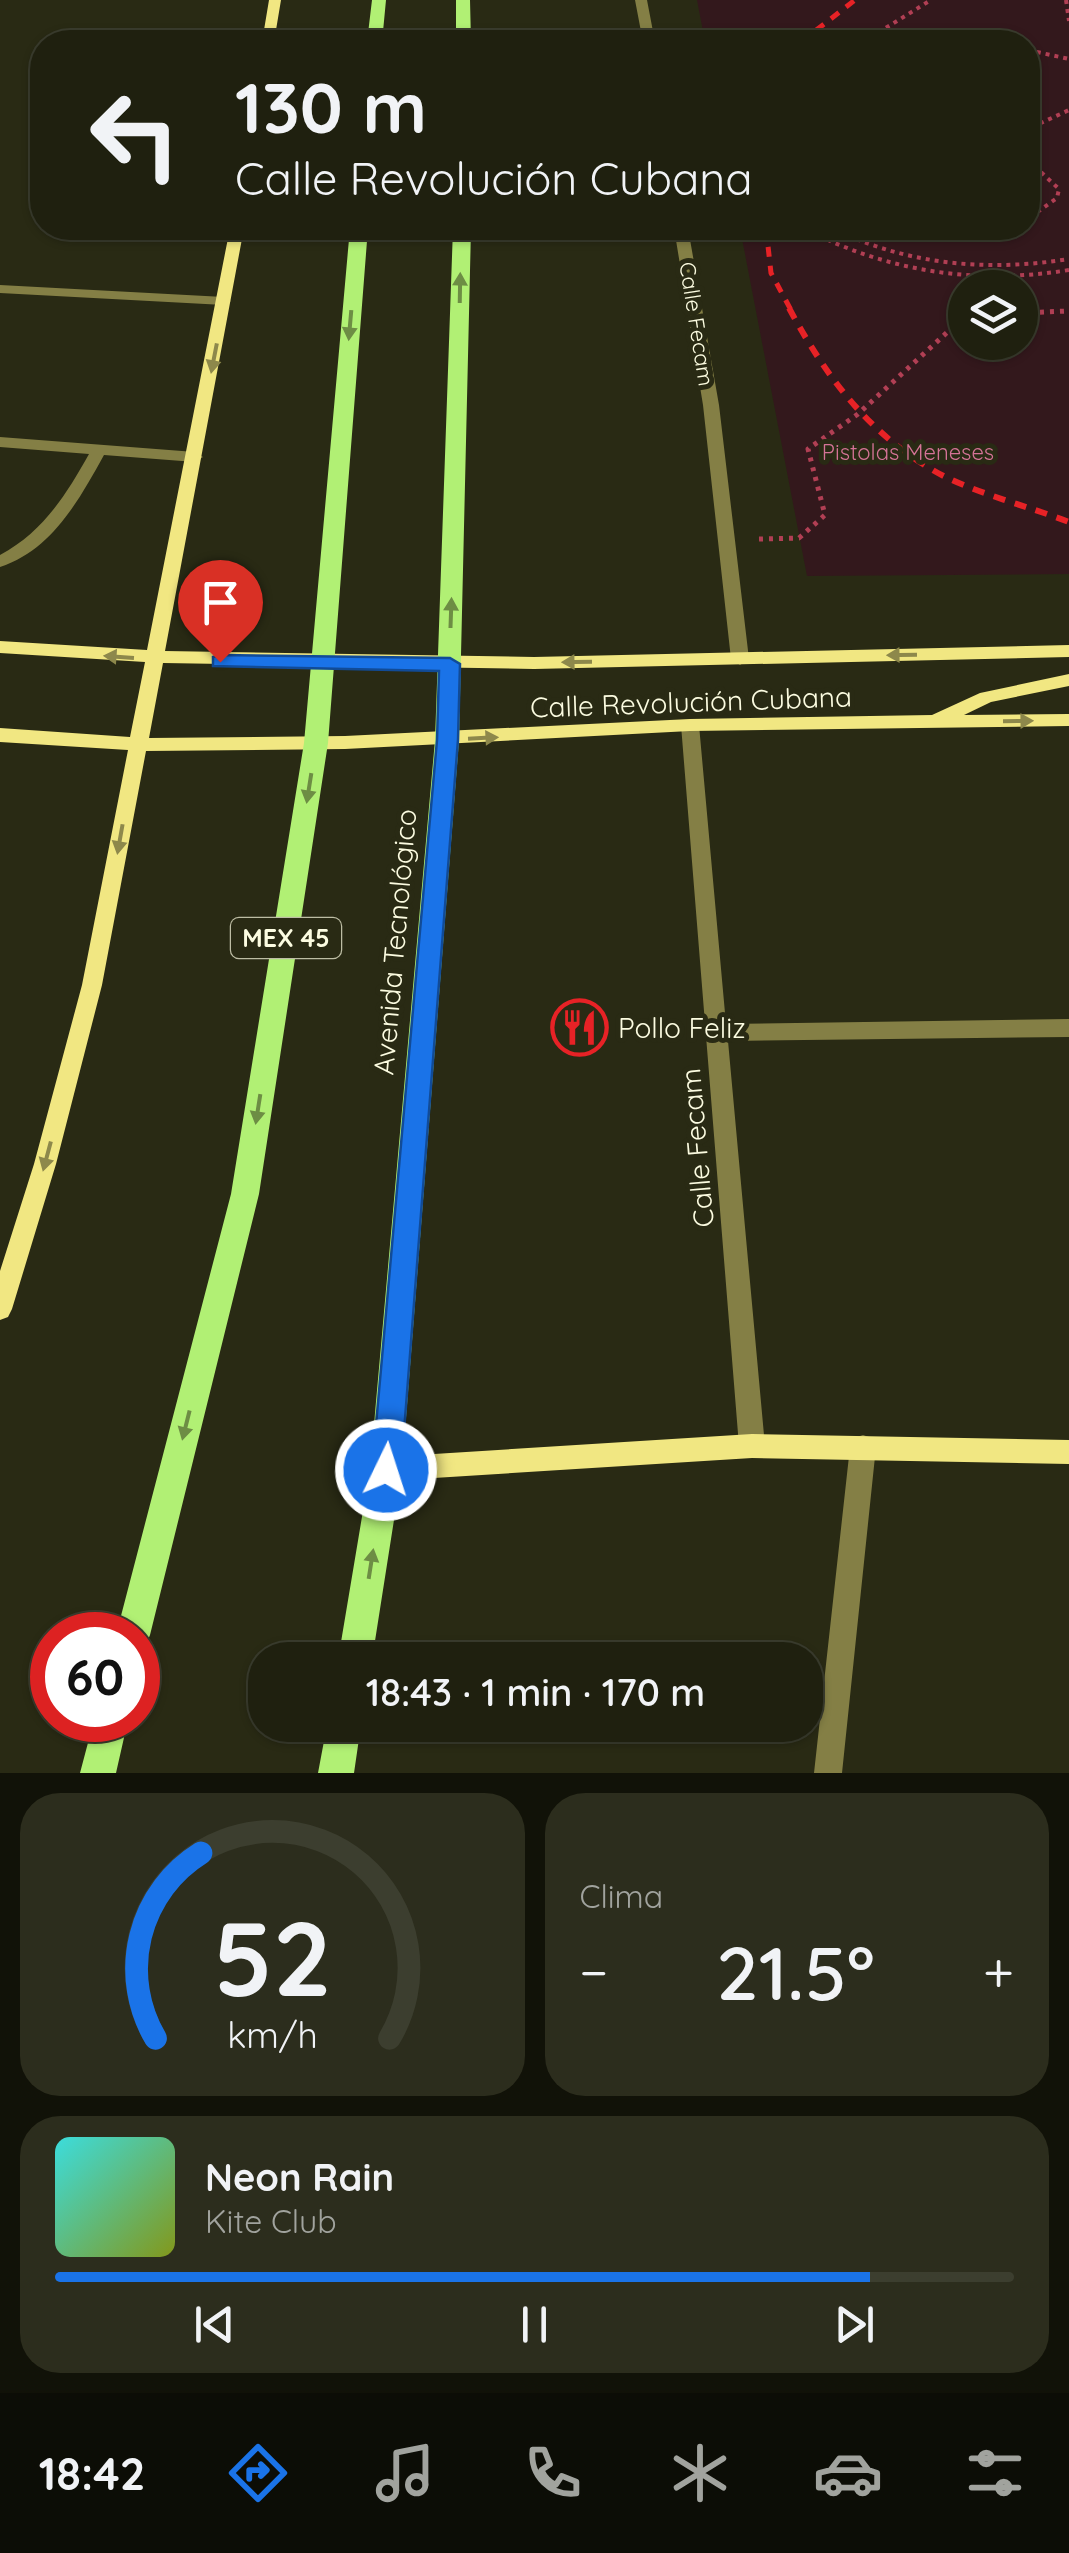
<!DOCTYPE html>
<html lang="es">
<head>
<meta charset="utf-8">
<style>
	:root { --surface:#1f200f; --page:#2c2d1d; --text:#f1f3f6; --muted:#a1a39e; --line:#3c3e2f; --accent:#1a73e8 }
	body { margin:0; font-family:Quicksand,sans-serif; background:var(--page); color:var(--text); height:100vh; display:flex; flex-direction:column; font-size:38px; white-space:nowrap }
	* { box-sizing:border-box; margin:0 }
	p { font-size:32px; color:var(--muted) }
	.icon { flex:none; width:55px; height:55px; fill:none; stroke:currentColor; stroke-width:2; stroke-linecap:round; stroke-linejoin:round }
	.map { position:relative; height:1773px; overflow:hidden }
	.panel { display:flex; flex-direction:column; gap:20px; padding:20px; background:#111208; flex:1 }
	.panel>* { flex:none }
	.guide { position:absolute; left:30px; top:30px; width:1010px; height:210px; border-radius:40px; box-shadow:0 2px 8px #0004,0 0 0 2px var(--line); background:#1f200f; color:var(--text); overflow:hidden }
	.controls { position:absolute; left:948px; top:270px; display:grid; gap:20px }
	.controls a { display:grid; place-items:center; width:90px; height:90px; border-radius:50%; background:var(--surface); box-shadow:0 2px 8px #0004,0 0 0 2px var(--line); font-size:50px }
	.speed { position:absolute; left:30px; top:1612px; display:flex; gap:20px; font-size:50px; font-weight:700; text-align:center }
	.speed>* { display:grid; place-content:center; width:130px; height:130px; border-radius:50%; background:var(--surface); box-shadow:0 2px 8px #0004,0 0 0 2px var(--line); line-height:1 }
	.speed .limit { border:15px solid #d22; background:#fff; color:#111 }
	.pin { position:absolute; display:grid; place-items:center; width:85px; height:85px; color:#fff; margin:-102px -42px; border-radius:50% 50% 50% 0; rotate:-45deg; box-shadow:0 0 10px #0007 }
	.pin .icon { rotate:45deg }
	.me { position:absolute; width:110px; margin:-55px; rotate:4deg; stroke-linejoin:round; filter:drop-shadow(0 0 8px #0008) }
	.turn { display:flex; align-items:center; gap:35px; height:210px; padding:0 40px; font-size:45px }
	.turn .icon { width:130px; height:130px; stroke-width:2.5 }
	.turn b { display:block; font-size:70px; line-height:85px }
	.big { font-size:75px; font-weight:600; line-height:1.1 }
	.panel .card { flex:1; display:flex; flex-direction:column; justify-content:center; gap:15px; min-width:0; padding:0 35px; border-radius:40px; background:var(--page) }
	.panel .dial { align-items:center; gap:0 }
	.dial svg { height:260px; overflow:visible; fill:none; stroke:var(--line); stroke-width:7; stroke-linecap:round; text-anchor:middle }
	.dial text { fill:var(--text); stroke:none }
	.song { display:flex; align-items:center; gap:30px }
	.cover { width:120px; height:120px; border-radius:15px; background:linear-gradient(135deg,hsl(180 70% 55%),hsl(70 70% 35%)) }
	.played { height:10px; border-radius:5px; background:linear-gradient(90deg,var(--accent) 85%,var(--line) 85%) }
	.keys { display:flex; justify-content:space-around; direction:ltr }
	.heat { display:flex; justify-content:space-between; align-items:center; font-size:55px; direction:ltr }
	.panel .tiles { flex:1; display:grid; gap:20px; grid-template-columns:1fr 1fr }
	.card:last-child { grid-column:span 2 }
	.trip { position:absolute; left:248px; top:1642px; width:575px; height:100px; border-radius:40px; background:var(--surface); box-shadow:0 2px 8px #0004,0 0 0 2px var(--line); font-weight:600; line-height:100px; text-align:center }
	.menu { display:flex; height:160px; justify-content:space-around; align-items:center; background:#0c0d06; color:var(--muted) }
	.menu .icon { width:70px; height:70px }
	.menu .on { color:var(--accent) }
	.menu b { font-size:45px; color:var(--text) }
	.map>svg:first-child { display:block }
</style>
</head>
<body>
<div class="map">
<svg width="1069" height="1773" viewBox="0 0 1069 1773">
	<rect width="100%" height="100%" fill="#292a14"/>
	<!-- green -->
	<path fill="#33181c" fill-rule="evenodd" d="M697,0H1069V574L807,576L740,228H1028V42H705ZM965,288H1020V342H965Z"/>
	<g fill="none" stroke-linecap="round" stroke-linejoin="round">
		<!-- path-far1 -->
		<path stroke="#b13f54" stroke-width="4" stroke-dasharray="4 5" stroke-linecap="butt" d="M1066,0L1069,21
			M863,42L931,0
			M1028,50L1069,59
			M1028,137L1041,123L1069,110
			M1028,160L1059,189L1057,198L1039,211L1028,212
			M803,228C888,272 975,285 1069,270
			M832,228C906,265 988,272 1069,259"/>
		<!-- path -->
		<path stroke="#b13f54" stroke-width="5" stroke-dasharray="4 6" stroke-linecap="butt" d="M1020,313L1069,311
			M759,539L799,538L825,515L808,449L858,414L965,316"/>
		<!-- lane -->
		<path fill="#847f45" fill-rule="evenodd" d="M0,285L224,297L231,301L224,305L0,293Z
			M0,437L195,452L203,457L195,462L104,455C79,500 52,550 0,567V555C43,532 66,495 89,454L0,447Z"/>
		<!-- street -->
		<path fill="#847f45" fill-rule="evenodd" d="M635,0H647L655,42H643Z
			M674,228H688L719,405L749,659L740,665L731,659L703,405Z
			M690,719L699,725L726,1024L1069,1019V1037L728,1041L765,1446L761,1454L752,1458L743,1454L739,1446L681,725Z
			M863,1435L872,1438L876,1447L842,1773H814L850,1447L854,1438Z"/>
		<!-- secondary -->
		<path fill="#f1e782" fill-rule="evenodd" d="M269,0H281L274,42H262Z
			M230,228H244L165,651L534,657L1069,645V657L534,669L163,663L149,738L345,736L690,719L932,715L980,693L1069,674V686L991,702L964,715L1069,714V726L690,731L345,749L146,751L102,985L56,1164L12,1309L8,1317L0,1320V1271L34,1164L82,985L128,750L0,742V728L130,737L145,662L0,653V641L147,650Z
			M752,1434L1069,1440V1464L752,1458L386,1481L377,1478L373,1469L377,1460L386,1457Z"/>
		<!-- primary -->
		<path fill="#b1f074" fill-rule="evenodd" d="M372,0H386L382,42H367Z
			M456,0H470L471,42H456Z
			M350,228H368L328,743L259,1194L150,1635L145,1647L138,1650V1635H116L231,1194L304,743Z
			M453,228H471L459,740L402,1469L372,1660H338L370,1469L435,740Z
			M94,1720H128L116,1773H80Z
			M327,1725H361L354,1773H318Z"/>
		<!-- rail-far1 -->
		<path stroke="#e72226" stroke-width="5" stroke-dasharray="10 9" stroke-linecap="butt" d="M801,42L855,0
			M766,228L771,273L791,310"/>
		<!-- rail -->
		<path stroke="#e72226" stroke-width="6" stroke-dasharray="12 10" stroke-linecap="butt" d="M789,308C824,373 865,430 931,469C967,491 1028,506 1069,522"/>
	</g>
	<!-- one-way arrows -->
	<defs><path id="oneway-solid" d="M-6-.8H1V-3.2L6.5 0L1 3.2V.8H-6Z" transform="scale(2.5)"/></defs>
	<g fill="#6d8d44">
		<use href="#oneway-solid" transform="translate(460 288) rotate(-89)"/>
		<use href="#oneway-solid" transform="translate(350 325) rotate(95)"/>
		<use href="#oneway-solid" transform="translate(451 613) rotate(-88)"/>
		<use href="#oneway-solid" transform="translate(309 788) rotate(99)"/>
		<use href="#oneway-solid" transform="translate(258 1109) rotate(99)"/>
		<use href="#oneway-solid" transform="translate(186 1425) rotate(104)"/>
		<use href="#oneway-solid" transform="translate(371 1564) rotate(-81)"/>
	</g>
	<g fill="#8d884b">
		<use href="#oneway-solid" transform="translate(214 358) rotate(101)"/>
		<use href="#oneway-solid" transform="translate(902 655) rotate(179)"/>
		<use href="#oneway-solid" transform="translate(119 657) rotate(-176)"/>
		<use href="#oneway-solid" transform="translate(577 662) rotate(179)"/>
		<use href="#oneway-solid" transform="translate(1018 721) rotate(-1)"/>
		<use href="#oneway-solid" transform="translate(483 738) rotate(-3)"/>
		<use href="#oneway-solid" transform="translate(120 839) rotate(100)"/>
		<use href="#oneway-solid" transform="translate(47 1156) rotate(105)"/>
	</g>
	<!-- route -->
	<path fill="#1a73e8" stroke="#114b97" stroke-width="2.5" d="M220,655L450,658L460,664L458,740L401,1470L396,1479L386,1483L376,1479L372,1470L437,740L439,671L213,666V657Z"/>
	<!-- icons -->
	<defs>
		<symbol id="restaurant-ring" viewBox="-11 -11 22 22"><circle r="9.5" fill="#292a14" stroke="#e72226" stroke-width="1.5"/><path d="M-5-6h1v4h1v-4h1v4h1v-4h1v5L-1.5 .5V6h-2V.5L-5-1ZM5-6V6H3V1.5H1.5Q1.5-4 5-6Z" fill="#e72226"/></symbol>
	</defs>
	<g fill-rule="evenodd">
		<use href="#restaurant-ring" x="548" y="996" width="63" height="63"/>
	</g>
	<g text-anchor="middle" stroke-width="10" stroke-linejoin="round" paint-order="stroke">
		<!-- far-street labels -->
		<g font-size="22" fill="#fcfce1" stroke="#292a14">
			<text transform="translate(697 324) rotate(81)" y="8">Calle Fecam</text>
		</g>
		<!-- far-park labels -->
		<g font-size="22" fill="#d57397" stroke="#292a14">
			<text x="908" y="460">Pistolas Meneses</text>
		</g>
		<!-- shield labels -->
		<rect fill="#292a14" stroke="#bdbda4" stroke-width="2.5" x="231" y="918" width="110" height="40" rx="8"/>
		<g font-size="25" font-weight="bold" fill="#fcfce1">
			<text x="286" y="947">MEX 45</text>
		</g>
		<!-- street labels -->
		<g font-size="28" fill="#fcfce1" stroke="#292a14">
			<text transform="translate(691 702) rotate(-2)" y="10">Calle Revolución Cubana</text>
			<text transform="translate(395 942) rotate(-85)" y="10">Avenida Tecnológico</text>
			<text transform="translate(697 1148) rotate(-95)" y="10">Calle Fecam</text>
		</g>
		<!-- poi labels -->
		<g font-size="28" fill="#fcfce1" stroke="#292a14" text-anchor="start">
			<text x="618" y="1038">Pollo Feliz</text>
		</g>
	</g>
</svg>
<div class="controls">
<a><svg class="icon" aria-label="layers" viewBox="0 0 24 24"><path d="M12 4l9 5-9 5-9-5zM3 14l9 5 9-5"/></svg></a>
</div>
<div class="speed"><div class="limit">60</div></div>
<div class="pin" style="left:220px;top:662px;background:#d93025"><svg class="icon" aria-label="arrive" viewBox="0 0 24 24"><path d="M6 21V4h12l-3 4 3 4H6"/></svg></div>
<svg class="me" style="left:386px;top:1470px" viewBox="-20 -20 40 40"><circle r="17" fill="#1a73e8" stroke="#fff" stroke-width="3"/><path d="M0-11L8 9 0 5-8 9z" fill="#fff"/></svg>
<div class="trip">18:43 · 1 min · 170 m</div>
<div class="guide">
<div class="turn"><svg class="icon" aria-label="left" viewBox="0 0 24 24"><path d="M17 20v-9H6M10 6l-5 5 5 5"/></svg><div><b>130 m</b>Calle Revolución Cubana</div></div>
</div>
</div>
<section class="panel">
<div class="tiles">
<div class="card dial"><svg viewBox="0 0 100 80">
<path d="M14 69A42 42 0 1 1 86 69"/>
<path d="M14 69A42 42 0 0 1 28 12" stroke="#1a73e8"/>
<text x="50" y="56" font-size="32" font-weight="700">52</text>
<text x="50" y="72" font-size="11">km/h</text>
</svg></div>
<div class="card"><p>Clima</p>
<div class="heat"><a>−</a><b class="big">21.5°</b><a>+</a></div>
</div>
<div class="card">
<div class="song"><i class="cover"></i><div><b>Neon Rain</b><p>Kite Club</p></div></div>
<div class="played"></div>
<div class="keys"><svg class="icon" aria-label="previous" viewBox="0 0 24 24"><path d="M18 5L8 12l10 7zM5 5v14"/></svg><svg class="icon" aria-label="pause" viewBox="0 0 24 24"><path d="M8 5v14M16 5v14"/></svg><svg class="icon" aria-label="next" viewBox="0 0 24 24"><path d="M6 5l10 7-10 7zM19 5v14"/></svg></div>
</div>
</div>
</section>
<nav class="menu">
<b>18:42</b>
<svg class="icon on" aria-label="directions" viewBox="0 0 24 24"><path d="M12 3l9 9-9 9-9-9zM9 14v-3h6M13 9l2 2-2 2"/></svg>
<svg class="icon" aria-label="music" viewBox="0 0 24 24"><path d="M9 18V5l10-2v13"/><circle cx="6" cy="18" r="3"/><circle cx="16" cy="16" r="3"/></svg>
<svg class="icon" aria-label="phone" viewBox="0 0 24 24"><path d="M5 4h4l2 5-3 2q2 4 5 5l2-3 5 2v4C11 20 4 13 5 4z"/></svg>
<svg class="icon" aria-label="climate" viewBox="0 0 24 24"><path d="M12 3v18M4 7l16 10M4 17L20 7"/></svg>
<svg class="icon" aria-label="car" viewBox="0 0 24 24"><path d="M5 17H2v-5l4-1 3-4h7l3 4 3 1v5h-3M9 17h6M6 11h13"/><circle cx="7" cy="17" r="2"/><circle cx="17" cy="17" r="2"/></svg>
<svg class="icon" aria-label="filters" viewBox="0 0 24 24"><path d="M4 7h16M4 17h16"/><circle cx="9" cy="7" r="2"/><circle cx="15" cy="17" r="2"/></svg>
</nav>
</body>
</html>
